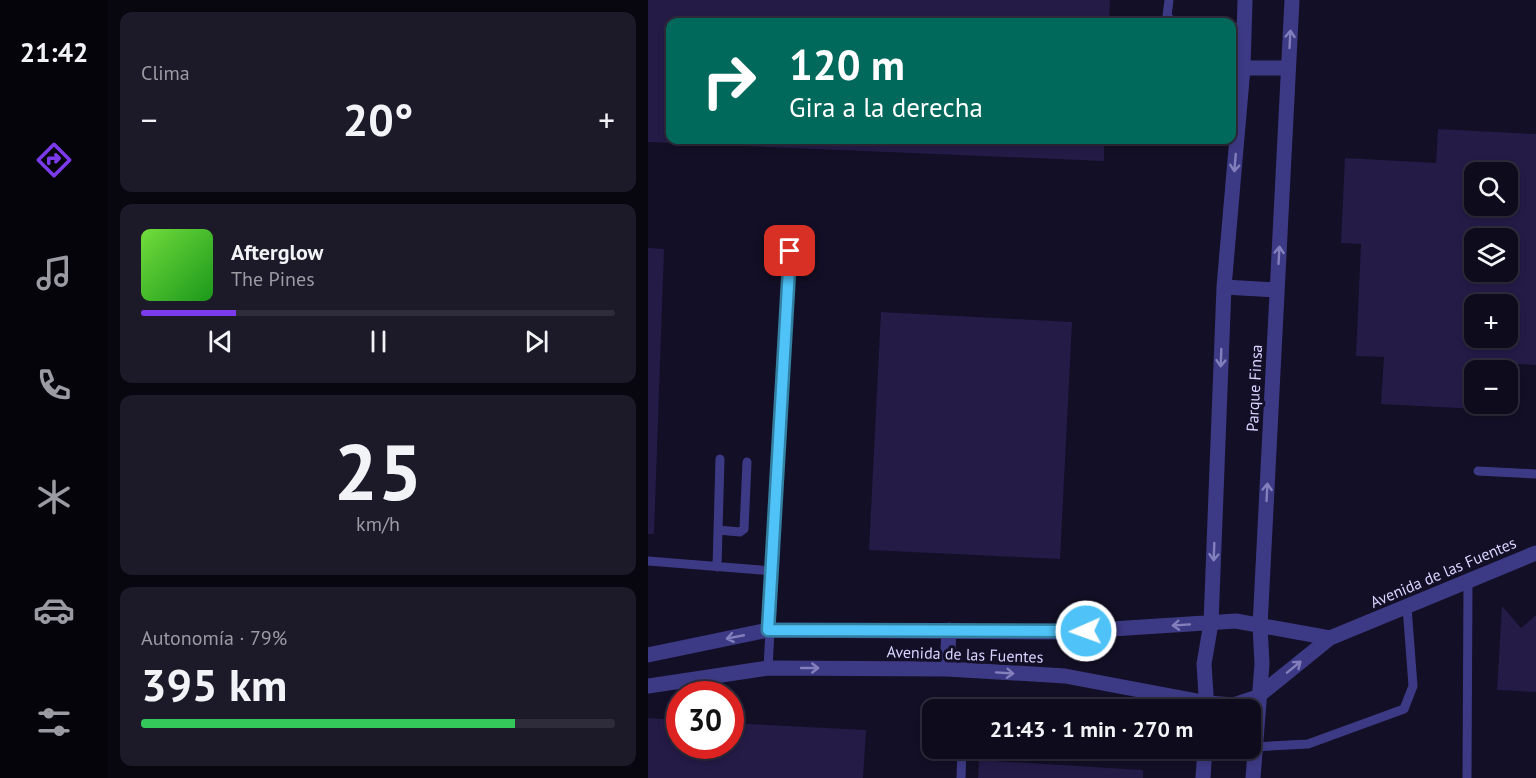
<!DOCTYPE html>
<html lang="es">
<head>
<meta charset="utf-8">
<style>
	:root { --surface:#0e0b1c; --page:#1c1929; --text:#f1f3f6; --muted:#9b9ba3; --line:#2e2b3b; --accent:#7c3aed }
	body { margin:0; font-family:"PT Sans",sans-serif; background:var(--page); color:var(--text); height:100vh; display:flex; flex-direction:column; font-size:22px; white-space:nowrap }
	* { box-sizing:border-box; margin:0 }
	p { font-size:20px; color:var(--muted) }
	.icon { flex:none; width:33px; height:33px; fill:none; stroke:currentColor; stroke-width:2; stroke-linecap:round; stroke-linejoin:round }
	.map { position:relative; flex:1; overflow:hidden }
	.drawer { display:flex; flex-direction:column; gap:12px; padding:12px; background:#08060f; width:540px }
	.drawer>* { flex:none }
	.hud { position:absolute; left:18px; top:18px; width:570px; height:126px; border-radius:12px; box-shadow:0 3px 9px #0003,0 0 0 2px var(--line); background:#00695c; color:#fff; overflow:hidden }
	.fabs { position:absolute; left:816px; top:162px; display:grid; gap:12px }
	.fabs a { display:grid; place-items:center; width:54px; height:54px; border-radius:12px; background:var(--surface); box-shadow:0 3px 9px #0003,0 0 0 2px var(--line); font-size:30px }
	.speed { position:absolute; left:18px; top:681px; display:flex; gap:12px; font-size:30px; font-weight:700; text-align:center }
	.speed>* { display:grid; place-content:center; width:78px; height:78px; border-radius:50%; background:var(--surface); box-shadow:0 3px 9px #0003,0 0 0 2px var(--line); line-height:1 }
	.speed .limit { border:9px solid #d22; background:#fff; color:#111 }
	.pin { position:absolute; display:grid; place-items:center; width:51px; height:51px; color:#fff; margin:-26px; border-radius:12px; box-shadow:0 3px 9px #0006 }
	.me { position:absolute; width:66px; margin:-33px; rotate:268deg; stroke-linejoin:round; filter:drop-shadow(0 0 4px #0008) }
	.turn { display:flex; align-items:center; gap:21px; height:126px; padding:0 24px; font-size:27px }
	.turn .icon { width:78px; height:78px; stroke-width:2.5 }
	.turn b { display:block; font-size:42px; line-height:51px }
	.big { font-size:45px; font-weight:700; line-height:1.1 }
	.drawer .card { flex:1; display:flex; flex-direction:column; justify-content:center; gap:9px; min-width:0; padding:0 21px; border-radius:12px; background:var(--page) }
	.drawer .dial { align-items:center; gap:0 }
	.dial b { font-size:78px; line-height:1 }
	.song { display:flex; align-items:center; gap:18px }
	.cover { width:72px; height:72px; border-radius:9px; background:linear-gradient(135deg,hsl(100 70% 55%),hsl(120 70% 35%)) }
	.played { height:6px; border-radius:3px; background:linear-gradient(90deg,var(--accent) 20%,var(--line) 20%) }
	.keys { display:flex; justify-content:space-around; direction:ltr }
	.heat { display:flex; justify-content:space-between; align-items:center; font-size:33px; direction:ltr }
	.charge { height:9px; border-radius:4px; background:linear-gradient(90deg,#34c759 79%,var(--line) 0) }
	.trip { position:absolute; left:274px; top:699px; width:339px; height:60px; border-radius:12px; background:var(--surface); box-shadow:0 3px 9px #0003,0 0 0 2px var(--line); font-weight:700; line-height:60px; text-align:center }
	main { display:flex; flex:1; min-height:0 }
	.dock { display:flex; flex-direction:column; width:108px; justify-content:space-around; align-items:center; background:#06040b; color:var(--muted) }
	.dock .icon { width:42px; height:42px }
	.dock .current { color:var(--accent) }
	.dock b { font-size:27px; color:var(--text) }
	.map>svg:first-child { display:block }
</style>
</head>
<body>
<main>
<nav class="dock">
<b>21:42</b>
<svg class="icon current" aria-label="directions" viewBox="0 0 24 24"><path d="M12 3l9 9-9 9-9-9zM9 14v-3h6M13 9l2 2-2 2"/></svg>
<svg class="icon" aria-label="music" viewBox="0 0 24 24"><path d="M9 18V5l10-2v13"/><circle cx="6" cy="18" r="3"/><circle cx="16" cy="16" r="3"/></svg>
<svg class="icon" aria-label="phone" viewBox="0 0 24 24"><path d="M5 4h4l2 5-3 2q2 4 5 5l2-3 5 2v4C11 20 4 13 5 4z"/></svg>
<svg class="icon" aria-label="climate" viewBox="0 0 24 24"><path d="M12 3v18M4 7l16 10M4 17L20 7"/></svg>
<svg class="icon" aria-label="car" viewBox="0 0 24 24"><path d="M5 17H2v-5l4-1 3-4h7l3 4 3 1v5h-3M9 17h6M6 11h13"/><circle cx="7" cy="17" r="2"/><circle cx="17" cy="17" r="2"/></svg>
<svg class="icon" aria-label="filters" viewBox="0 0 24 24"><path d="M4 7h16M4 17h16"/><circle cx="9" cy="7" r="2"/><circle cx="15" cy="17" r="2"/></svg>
</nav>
<section class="drawer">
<div class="card"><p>Clima</p>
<div class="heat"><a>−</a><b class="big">20°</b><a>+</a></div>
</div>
<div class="card">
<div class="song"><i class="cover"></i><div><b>Afterglow</b><p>The Pines</p></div></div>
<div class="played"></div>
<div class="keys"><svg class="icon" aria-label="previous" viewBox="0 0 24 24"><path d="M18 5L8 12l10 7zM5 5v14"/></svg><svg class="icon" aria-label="pause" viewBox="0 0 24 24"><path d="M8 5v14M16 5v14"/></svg><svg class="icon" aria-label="next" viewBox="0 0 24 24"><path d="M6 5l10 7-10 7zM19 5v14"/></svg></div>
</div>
<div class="card dial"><b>25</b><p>km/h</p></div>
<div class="card"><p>Autonomía · 79%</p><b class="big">395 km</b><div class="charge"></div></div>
</section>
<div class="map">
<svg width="888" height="778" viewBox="0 0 888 778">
	<rect width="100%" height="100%" fill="#130f26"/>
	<!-- building -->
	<path fill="#241b47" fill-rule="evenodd" d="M0,0H462L461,22H22V140H456V161L0,142Z
		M790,129L888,134V365L870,364L868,411L733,404L736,357L708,356L713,244L693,243L697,158L788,163ZM826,172H860V206H826ZM826,238H860V272H826ZM826,304H860V338H826ZM826,370H860V404H826Z
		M0,248L16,249L6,534H0Z
		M233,312L424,322L412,559L221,550Z
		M854,606L873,628L888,615V692L849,690Z
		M0,718L32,720V746H82V723L218,730L215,778H0Z
		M331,760L495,770V778H330Z"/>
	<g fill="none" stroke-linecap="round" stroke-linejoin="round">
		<!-- service -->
		<path stroke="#3d3a85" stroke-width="9" d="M521,0L519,16L525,22
			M584,27L596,28
			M830,471L888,474
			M70,530L92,532L96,529L99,462
			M0,561L124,571
			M69,567L72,459
			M120,668L142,251
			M606,747L660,744L756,709L765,686L759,607
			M530,748L556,754
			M313,778L314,748
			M819,778L820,581"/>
		<!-- minor -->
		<path stroke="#3d3a85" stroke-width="15" d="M595,68H640
			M576,287L629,290
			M0,655L120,630L417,632L588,621L682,638
			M299,669L301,630
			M0,686L120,668L299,669L417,676L560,703L585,705L609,697L682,638L888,553
			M559,710L556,664L563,623L576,287L595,68L597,0
			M555,778L557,748
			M605,778L614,664L612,626L644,0"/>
	</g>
	<!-- one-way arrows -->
	<defs><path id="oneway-shaft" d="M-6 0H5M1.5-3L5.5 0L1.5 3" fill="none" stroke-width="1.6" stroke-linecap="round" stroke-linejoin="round" transform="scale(1.5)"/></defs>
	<g stroke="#837fbc">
		<use href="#oneway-shaft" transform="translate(642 39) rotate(-87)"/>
		<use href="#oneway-shaft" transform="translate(587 163) rotate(95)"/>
		<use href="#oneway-shaft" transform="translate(631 255) rotate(-87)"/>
		<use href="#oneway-shaft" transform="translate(573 358) rotate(92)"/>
		<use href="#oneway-shaft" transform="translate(619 492) rotate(-87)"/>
		<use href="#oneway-shaft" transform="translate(566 552) rotate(92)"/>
		<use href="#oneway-shaft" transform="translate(533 625) rotate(176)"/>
		<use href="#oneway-shaft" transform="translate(87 637) rotate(169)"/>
		<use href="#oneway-shaft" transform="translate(646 667) rotate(-39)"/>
		<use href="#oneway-shaft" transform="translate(162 668)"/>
		<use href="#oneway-shaft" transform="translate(357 673) rotate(4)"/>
	</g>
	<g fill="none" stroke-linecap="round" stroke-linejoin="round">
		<defs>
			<path id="route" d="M142,251L120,630L438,631"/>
		</defs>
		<!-- route casing -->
		<use href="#route" stroke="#337fa1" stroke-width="15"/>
		<!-- route -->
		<use href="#route" stroke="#4fc3f7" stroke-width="10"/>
	</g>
	<g text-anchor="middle" stroke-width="6" stroke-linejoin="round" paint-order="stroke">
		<!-- street labels -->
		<g font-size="16" fill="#d9d4ff" stroke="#130f26">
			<text transform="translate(606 388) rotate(-87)" y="6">Parque Finsa</text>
			<text transform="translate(795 572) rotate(-23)" y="6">Avenida de las Fuentes</text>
			<text transform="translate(317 654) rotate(2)" y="6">Avenida de las Fuentes</text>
		</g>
	</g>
</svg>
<div class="fabs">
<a><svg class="icon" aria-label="search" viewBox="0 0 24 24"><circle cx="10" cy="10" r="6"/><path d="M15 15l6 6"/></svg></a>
<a><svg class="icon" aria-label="layers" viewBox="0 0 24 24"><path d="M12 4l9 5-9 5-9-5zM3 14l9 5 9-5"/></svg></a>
<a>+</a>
<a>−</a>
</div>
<div class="speed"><div class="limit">30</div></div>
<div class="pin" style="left:142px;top:251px;background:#d93025"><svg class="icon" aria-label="arrive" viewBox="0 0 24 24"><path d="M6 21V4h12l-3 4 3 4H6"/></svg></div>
<svg class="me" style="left:438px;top:631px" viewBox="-20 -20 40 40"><circle r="17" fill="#4fc3f7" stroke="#fff" stroke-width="3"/><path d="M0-11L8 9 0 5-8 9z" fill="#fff"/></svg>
<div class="trip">21:43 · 1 min · 270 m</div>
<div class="hud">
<div class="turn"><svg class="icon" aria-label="right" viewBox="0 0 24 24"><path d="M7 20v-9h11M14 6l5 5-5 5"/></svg><div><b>120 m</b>Gira a la derecha</div></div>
</div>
</div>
</main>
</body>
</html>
